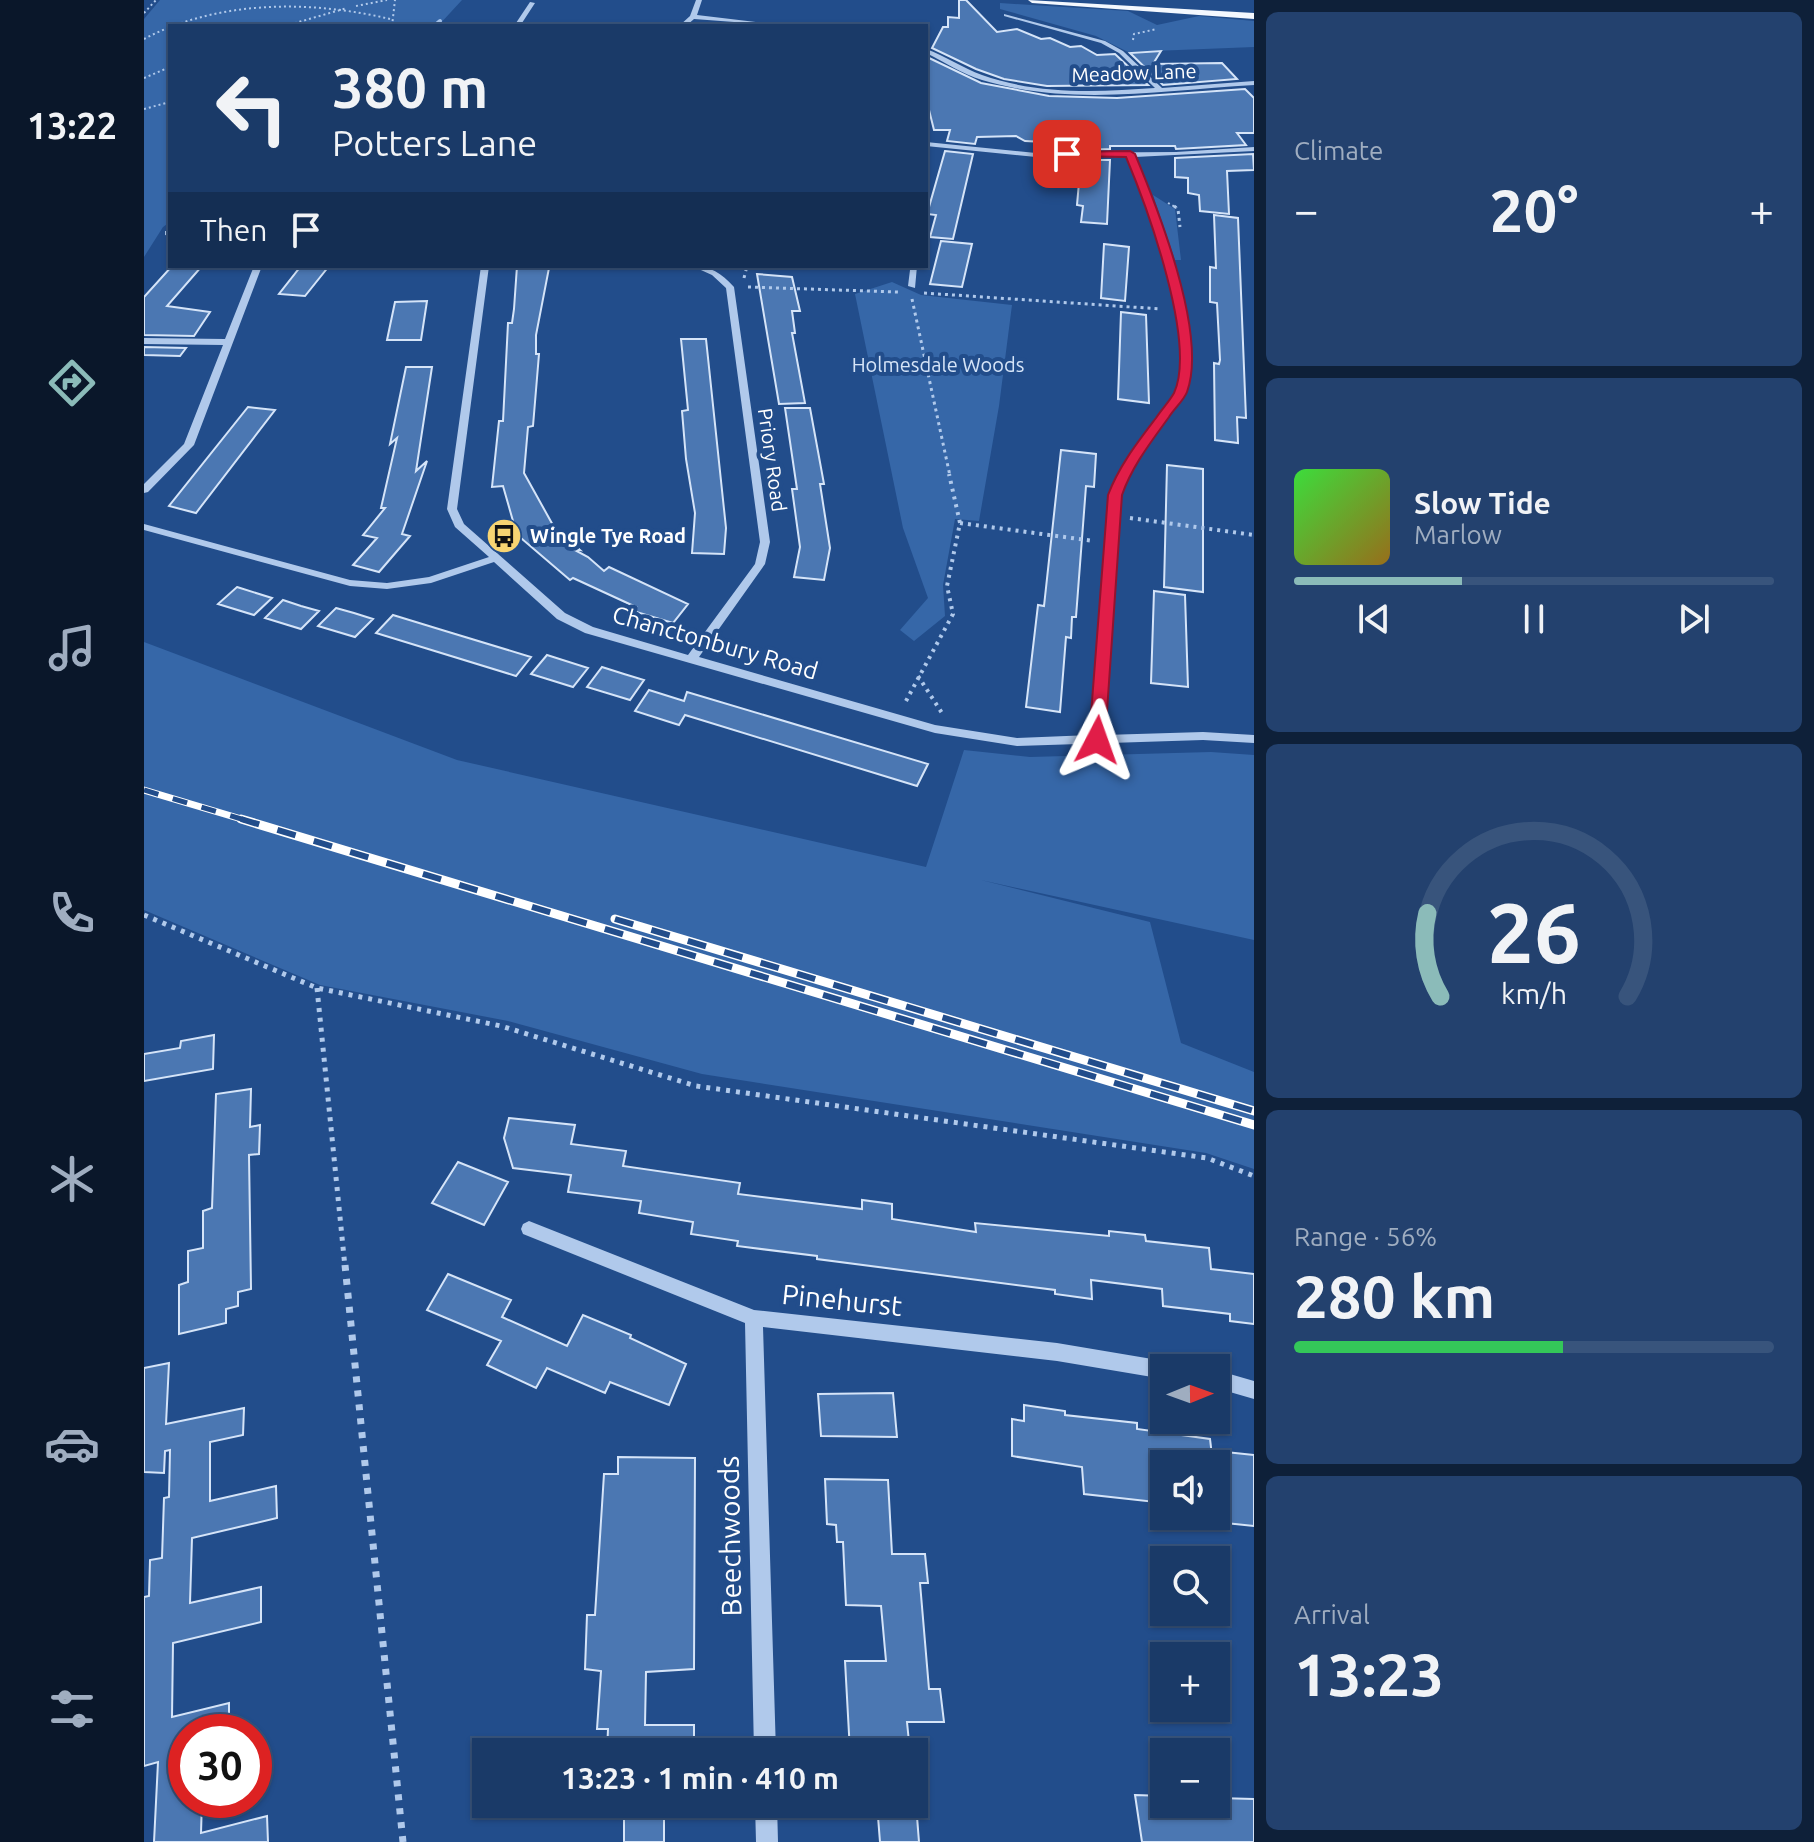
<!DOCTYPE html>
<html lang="en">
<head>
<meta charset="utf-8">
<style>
	:root { --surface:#1a3a68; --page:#23416e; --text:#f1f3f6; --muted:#9fadc0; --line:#38547c; --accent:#8bbbb9 }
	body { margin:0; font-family:Ubuntu,sans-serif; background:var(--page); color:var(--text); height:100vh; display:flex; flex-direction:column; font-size:30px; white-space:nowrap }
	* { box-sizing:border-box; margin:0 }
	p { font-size:26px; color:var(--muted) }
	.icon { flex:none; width:44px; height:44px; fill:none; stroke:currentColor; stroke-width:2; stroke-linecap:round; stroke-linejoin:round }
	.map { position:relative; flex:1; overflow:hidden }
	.side { display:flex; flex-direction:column; gap:12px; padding:12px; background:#0e2039; width:560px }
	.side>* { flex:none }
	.hud { position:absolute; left:24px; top:24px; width:760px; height:244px; border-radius:0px; box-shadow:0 2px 6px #0004,0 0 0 2px var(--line); background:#1a3a68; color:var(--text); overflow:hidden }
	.needle { width:52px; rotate:89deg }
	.fabs { position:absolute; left:1006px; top:1354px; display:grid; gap:16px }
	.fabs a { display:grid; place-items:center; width:80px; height:80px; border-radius:0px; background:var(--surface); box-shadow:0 2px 6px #0004,0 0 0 2px var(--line); font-size:40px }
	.speed { position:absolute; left:24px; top:1714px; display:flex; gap:16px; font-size:40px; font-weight:700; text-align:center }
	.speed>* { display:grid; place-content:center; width:104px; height:104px; border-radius:50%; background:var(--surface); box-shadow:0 2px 6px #0004,0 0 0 2px var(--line); line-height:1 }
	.speed .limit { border:12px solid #d22; background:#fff; color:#111 }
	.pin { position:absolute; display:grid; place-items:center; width:68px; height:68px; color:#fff; margin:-34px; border-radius:16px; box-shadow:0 4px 12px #0006 }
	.me { position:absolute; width:88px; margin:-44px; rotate:4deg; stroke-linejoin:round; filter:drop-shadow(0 0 6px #0008) }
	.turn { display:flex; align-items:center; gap:28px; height:168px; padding:0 32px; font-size:36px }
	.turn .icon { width:104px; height:104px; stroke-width:2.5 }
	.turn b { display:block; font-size:56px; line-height:68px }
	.then { display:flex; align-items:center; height:76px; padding:0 32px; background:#0003; gap:16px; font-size:30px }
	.big { font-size:60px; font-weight:700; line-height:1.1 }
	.side .card { flex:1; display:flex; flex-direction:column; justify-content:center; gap:12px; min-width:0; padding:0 28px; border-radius:12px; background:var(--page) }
	.side .dial { align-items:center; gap:0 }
	.dial svg { height:208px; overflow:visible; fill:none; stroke:var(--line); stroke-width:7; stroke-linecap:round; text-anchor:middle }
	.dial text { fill:var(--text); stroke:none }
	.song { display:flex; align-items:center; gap:24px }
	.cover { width:96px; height:96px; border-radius:12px; background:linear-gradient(135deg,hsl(120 70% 55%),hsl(40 70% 35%)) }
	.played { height:8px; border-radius:4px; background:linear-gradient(90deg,var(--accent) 35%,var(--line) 35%) }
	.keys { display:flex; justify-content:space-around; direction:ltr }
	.heat { display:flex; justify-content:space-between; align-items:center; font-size:44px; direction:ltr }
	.charge { height:12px; border-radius:6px; background:linear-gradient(90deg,#34c759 56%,var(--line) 0) }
	.trip { position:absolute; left:328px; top:1738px; width:456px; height:80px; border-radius:0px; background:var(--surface); box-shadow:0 2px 6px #0004,0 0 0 2px var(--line); font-weight:700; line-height:80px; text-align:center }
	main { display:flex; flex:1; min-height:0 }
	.dock { display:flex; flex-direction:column; width:144px; justify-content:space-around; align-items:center; background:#0a172a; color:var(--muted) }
	.dock .icon { width:56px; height:56px }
	.dock .selected { color:var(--accent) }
	.dock b { font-size:36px; color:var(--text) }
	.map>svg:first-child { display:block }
</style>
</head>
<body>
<main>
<nav class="dock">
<b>13:22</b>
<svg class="icon selected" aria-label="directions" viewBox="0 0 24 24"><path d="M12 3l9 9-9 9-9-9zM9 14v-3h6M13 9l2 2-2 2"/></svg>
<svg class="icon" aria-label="music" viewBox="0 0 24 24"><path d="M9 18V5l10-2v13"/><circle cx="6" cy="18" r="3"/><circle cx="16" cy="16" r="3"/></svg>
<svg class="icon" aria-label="phone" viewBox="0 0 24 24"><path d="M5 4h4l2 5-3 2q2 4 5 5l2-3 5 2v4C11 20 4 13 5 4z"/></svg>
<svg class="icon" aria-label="climate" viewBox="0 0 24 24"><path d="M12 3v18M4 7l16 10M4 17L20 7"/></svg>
<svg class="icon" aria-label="car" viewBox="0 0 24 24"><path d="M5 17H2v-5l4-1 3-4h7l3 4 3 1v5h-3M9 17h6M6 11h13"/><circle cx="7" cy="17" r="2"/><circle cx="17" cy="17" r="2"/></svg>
<svg class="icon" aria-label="filters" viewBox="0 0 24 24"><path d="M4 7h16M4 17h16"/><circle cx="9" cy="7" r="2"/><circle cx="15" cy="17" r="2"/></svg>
</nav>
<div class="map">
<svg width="1110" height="1842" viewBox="0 0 1110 1842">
	<rect width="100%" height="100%" fill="#224d8b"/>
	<!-- green -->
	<path fill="#3667a8" d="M16,0H318L294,26H26V222L19,227L0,257V19Z
		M856,3L984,11L1013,25L1055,16L1110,21V47L984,52L952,36L856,9Z
		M1009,195L1031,209L1037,260H1031Z
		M748,282L777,295L868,305L855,406L835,521L811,519L799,585L801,616L770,641L756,630L784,598L759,528L711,294Z
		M0,642L313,760L782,867L820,750L886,757L1067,752L1110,755V940L837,880L1006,922L1037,1043L1110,1072V1169L1062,1153L558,1074L364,1021L176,985L0,910Z"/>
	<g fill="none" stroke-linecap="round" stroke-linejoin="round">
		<!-- stream -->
		<path stroke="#a4c3ec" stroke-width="4" d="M290,26L296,21"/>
	</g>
	<!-- building -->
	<path fill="#4b77b2" stroke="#d5e4f8" stroke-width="2" d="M815,0H822L853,32L873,29L897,39L906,38L926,47L937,46L953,55L971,54L1004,85L903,86L860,79L832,69L788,48L799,27H804V17L815,18Z
		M1017,51L1009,64L1078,63L1093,79L1019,85L986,53Z
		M783,57L837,83L905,96L973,98L1101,89L1110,98V133H1093L1102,145L1032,149L1031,146H966V149L938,150L939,144L881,141L872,136L833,137L831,144L803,141L806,130H790L782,98Z
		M801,151L829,154L809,239L786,237L792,215L783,214Z
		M1109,154L1110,170L1083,171L1085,214L1056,211L1055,195L1044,193V178L1031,177V158Z
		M937,160H966L963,224L937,222L939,206L933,205Z
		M1070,215L1094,218L1102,418L1093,417L1094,443L1071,440L1070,363L1075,364L1076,360L1073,303L1066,302V267L1072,268Z
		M797,241L828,244L818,287L786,284Z
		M960,244L985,247L981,301L957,298Z
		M28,266H58L23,306L66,312L50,336L0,335V297Z
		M157,266H185L161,296L135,294Z
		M373,266L405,268L392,335V354H395L389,426L384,427L380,473L410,527L436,550L429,549L444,557L460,571L465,567L544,604L529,623L489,611L492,607L429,578L426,580L364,527L369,521L359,486L348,487L355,421H359L364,323H368L370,309Z
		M613,274L648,277L656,311H648L651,333H648L661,403L635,404Z
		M283,301L277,340H243L251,302Z
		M977,312L1002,315L1005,403L974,399Z
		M537,339H562L582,528L580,554L548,553L551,513L542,459L538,411L544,410Z
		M0,347L42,348L36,356L0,355Z
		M262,367H288L272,471L283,461L258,534L266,536L235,572L209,565L233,538L219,535L241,508H237L253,438L246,444Z
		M104,407L131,410L52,513L25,506Z
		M641,408H666L680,484H676L686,548L680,580L650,577L656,547L648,489H653Z
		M917,450L952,454L950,487L942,486L932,617H928L927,638L922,637L916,712L882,707L894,605L900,606Z
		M1023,465L1059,469V592L1020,587Z
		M93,587L128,598L110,615L74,604Z
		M1010,591L1041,595L1044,687L1007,683Z
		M139,600L157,606L175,611L157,629L121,618Z
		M192,608L210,613L229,619L211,637L174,626Z
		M249,615L298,630L387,657L372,676L232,633Z
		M403,655L444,668L429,687L387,674Z
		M458,667L480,674L500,680L486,700L443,687Z
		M505,690L540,701L543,692L784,764L773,786L541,715L535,725L491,711Z
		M70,1035L69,1069L0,1081V1054L36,1048L37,1041Z
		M107,1089L106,1127L116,1125L115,1154L105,1155L107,1289L94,1292V1306L82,1309V1323L35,1334V1285L44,1282V1251L59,1248V1211L68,1208L72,1094Z
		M365,1118L431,1125L427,1144L482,1151L479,1166L596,1183L594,1194L718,1209V1200L748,1204V1219L832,1232L831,1223L965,1236V1231L1001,1235L1002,1241L1065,1248L1067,1269L1110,1274V1324L1086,1321V1314L1019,1306L1018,1289L947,1280L948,1299L911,1294V1290L673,1259V1256L593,1246L594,1241L547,1234L549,1222L495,1213L497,1201L424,1192L427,1175L369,1168L360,1138Z
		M314,1162L364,1182L340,1225L288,1203Z
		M304,1274L367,1300L358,1317L423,1346L439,1315L487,1335L486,1338L542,1364L525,1405L466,1382L461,1393L403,1368L392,1388L343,1365L357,1341L283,1310Z
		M25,1363L22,1424L100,1408L99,1435L66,1442V1501L132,1486L133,1518L48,1538L46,1603L117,1587V1622L29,1643L28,1717L85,1703V1732H42V1800H58L57,1833L123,1816L124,1842H10L14,1762L0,1766V1597L5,1596L6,1560L18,1558L20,1498L25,1497L26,1450L21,1451L20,1473L0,1472V1368Z
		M749,1393L753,1437L677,1436L674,1394Z
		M880,1405L921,1411V1415L993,1423V1429L1066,1439L1069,1464H1020V1503L940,1494L938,1467L868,1456V1419L880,1421Z
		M1072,1451L1110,1455V1526L1072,1522Z
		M474,1457L551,1458L550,1669L502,1672L501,1725H550V1752H463L464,1729H453L457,1671L441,1669L443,1615H451L460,1474H474Z
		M681,1479L744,1480L748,1554H781L784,1583H776L785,1689H796L800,1722H763L766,1752H706L701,1661H742L737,1606L702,1605L699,1542H693L692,1525L683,1524Z
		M991,1795L1020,1796V1804H1075L1074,1798L1110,1799V1842H998Z
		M480,1804H520V1842H480Z
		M733,1804H772L775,1842H736Z"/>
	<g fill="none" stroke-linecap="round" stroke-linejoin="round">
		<!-- path-far4 -->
		<path stroke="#b0c9eb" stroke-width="2" stroke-dasharray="2 3" stroke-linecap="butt" d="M212,6L243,0
			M0,13L12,0
			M141,26L203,8
			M248,26L251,0
			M0,39C74,0 166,0 246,19
			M989,40L990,34L1013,29
			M0,78L26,67
			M0,109L26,102
			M1024,203L1033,208"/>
		<!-- path-far3 -->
		<path stroke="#b0c9eb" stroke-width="3" stroke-dasharray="3 4" stroke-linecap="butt" d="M1030,206L1034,209L1036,227
			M600,278L603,266
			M604,287L754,292
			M780,293L1017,309
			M768,299L806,476"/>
		<!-- path-far2 -->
		<path stroke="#b0c9eb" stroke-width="4" stroke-dasharray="3 5" stroke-linecap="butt" d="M986,518L1110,535
			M816,523L950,541
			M774,676L798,713
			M762,701L809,614L803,586L816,523L805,474"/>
		<!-- path-far1 -->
		<path stroke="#b0c9eb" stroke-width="5" stroke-dasharray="4 6" stroke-linecap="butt" d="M0,915L173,988L357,1026L552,1086L1063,1158L1110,1176
			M173,988L201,1267"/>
		<!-- path -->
		<path stroke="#b0c9eb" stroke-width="7" stroke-dasharray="6 8" stroke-linecap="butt" d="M201,1265L259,1842"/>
		<!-- minor -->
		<path fill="#b0c9eb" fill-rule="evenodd" d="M552,0H558L553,15L645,26L550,19L542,26H535L546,16Z
			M386,2L391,3L376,26H370Z
			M860,14L961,41L979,51L1018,88L1110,81V85C1019,90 927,107 838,80C818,74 801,62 782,53V49C801,56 819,68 838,75C894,95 954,92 1011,88L975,53L957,43L860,16Z
			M782,142L892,153L1032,152L1110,147V151L991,157L1011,206L1032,272L1046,339V368L1039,395L997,455L976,495L960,735L1059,732L1110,735V743L1059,740L873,746L791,733L441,633L413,619L350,562L287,583L243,589L206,586L0,530V524L206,580L243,583L285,577L345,557L311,527L303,509L337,266H345L313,509L320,524L421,613L449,627L544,655L611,564L616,542L582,288L568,275L548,266C567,266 577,273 590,287L626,542L621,564L555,657L791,725L873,738L947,735L966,495L987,455L1030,395L1037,368V339L1024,272L1003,206L983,157H892L782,146Z
			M21,231H26V236L21,235Z
			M110,266H118L50,445L4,492L0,493V484L40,444L79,345L0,344V338L81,339Z
			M754,266H773L771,288L764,286L766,270Z
			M385,1221L610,1310L913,1343L1020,1361L1026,1364L1028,1368H1020V1379L913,1361L619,1327L632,1752H610L601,1323L379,1234L377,1229L379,1224Z
			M1072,1370L1110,1381V1399L1072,1388Z
			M611,1804H633L634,1842H612Z"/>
		<!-- major -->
		<path fill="#f4f8fe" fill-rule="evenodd" d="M884,0L1110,13V19L888,3Z"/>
		<defs>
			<path id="rail-far1" d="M0,790L104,821"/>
			<path id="rail" d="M97,819L1110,1125
				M471,919L1110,1111"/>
		</defs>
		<!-- rail-far1 casing -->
		<use href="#rail-far1" stroke="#fff" stroke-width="7"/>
		<!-- rail casing -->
		<use href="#rail" stroke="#fff" stroke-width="9"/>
		<!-- rail-far1 -->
		<use href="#rail-far1" stroke="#224d8b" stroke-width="5" stroke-dasharray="15" stroke-linecap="butt"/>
		<!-- rail -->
		<use href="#rail" stroke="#224d8b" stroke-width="6" stroke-dasharray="19" stroke-linecap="butt"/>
	</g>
	<!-- route -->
	<path fill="#e11d48" stroke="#92132f" stroke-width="2" d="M923,152L986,151L991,154C1014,209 1064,334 1043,392C1040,400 1030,409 1025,417C1007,442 988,466 978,495L961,740L953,746L945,740L964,495C975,466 993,443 1012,418C1017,410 1025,402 1030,393C1053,343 1003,207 982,157L920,156Z"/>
	<!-- icons -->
	<defs>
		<symbol id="bus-disc" viewBox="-11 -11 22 22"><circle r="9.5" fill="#f7d472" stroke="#224d8b"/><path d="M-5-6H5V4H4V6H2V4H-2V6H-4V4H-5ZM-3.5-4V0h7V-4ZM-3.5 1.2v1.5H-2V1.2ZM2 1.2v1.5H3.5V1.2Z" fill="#111"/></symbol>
	</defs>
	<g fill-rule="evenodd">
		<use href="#bus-disc" x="340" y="516" width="40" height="40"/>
	</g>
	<g text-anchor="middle" stroke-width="8" stroke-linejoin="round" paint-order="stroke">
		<!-- far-street labels -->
		<g font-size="20" fill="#fff" stroke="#224d8b">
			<text transform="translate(990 73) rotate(-2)" y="7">Meadow Lane</text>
			<text transform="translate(628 460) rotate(82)" y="7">Priory Road</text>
		</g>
		<!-- far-park labels -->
		<g font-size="20" fill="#d5e4f8" stroke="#224d8b">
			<text x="794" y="372">Holmesdale Woods</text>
		</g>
		<!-- far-poi labels -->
		<g font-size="20" font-weight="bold" fill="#fff" stroke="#224d8b" text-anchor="start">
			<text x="386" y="543">Wingle Tye Road</text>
		</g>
		<!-- street labels -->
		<g font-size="24" fill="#fff" stroke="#224d8b">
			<text transform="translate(571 643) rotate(16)" y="8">Chanctonbury Road</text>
		</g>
		<!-- near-street labels -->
		<g font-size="28" fill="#fff" stroke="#224d8b">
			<text transform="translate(698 1300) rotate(6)" y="10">Pinehurst</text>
			<text transform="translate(586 1536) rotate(-91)" y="10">Beechwoods</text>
		</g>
	</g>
</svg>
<div class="fabs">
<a><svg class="needle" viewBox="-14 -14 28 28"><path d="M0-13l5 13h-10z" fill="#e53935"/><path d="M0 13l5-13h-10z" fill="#9fadc0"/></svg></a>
<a><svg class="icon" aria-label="sound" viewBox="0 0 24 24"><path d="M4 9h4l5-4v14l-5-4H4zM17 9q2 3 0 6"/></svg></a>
<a><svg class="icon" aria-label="search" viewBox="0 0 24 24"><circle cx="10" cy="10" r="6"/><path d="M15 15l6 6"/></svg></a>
<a>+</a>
<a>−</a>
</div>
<div class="speed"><div class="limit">30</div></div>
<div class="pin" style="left:923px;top:154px;background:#d93025"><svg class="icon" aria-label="arrive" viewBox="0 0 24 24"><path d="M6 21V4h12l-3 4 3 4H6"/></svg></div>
<svg class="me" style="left:953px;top:740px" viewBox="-20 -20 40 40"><path d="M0-17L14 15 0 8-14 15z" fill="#e11d48" stroke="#fff" stroke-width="4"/></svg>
<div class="trip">13:23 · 1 min · 410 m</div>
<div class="hud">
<div class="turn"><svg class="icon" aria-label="left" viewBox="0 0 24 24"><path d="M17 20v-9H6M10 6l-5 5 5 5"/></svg><div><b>380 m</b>Potters Lane</div></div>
<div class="then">Then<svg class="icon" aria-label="arrive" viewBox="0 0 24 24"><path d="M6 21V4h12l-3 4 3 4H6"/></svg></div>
</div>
</div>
<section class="side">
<div class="card"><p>Climate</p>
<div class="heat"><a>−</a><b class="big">20°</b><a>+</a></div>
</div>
<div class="card">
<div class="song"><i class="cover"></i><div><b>Slow Tide</b><p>Marlow</p></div></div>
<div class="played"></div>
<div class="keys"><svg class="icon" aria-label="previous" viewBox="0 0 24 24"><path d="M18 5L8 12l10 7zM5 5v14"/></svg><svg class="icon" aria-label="pause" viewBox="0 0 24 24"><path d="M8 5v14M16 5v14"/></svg><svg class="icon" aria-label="next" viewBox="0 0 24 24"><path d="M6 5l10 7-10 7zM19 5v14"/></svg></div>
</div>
<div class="card dial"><svg viewBox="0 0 100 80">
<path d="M14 69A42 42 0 1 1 86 69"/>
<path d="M14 69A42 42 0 0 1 9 37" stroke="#8bbbb9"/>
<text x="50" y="56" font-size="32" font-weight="700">26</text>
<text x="50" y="72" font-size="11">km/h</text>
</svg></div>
<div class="card"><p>Range · 56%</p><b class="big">280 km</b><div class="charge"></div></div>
<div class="card"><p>Arrival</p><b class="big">13:23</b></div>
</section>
</main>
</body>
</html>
